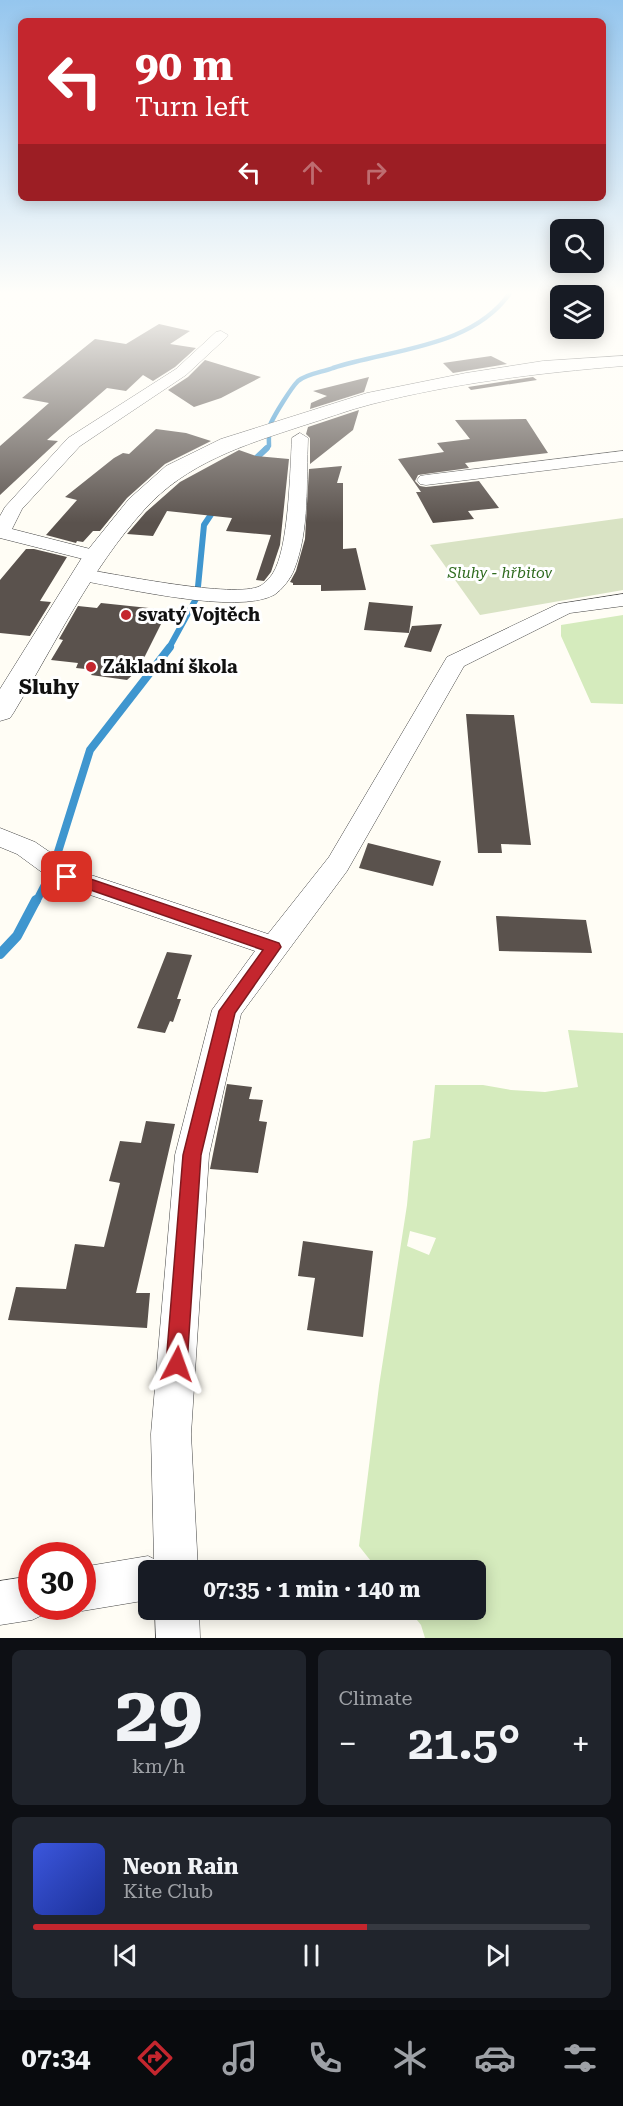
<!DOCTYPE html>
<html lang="en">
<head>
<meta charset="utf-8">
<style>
	:root { --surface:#171b24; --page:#20242c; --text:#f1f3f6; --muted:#9ea1a6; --line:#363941; --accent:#c4262e }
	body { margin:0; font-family:"Roboto Serif",serif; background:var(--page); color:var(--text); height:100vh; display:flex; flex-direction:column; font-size:22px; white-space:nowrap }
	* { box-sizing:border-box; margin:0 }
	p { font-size:20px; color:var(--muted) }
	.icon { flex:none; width:33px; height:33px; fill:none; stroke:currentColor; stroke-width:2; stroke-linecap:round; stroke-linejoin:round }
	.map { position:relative; height:1638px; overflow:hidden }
	.drawer { display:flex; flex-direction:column; gap:12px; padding:12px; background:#0d0f14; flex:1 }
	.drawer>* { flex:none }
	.top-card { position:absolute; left:18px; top:18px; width:588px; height:183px; border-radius:9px; box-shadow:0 3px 15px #0003; background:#c4262e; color:#fff; overflow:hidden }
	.fabs { position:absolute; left:550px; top:219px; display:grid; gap:12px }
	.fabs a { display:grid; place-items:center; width:54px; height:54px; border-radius:9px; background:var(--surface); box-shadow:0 3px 15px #0003; font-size:30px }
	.speed { position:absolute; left:18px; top:1542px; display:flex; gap:12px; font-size:30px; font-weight:700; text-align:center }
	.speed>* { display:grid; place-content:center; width:78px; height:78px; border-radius:50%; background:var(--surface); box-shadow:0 3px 15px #0003; line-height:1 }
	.speed .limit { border:9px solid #d22; background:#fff; color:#111 }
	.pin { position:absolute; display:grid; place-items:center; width:51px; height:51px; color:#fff; margin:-26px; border-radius:12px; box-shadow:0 3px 9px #0006 }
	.me { position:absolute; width:66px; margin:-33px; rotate:4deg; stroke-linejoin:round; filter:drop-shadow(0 0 4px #0008) }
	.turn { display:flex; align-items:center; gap:21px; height:126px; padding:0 18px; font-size:27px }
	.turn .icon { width:78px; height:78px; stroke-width:2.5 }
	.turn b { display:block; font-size:42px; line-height:51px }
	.lanes { display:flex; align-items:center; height:57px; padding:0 18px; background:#0003; justify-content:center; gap:30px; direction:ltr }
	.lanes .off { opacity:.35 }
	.big { font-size:45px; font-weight:700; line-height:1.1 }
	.drawer .card { flex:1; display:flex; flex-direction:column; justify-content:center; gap:9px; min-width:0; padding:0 21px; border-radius:9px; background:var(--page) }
	.drawer .dial { align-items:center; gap:0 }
	.dial b { font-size:78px; line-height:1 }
	.song { display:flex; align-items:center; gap:18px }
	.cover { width:72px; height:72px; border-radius:9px; background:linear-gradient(135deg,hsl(230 70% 55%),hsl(230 70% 35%)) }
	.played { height:6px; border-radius:3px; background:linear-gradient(90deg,var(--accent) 60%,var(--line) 60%) }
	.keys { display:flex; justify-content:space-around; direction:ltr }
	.heat { display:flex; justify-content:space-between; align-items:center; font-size:33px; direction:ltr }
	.drawer .tiles { flex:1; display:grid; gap:12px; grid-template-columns:1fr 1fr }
	.card:last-child { grid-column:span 2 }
	.trip { position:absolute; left:138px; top:1560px; width:348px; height:60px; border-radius:9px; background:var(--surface); box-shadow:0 3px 15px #0003; font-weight:700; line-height:60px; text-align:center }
	.tabs { display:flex; height:96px; justify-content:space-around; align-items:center; background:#090b0e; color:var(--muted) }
	.tabs .icon { width:42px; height:42px }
	.tabs .selected { color:var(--accent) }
	.tabs b { font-size:27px; color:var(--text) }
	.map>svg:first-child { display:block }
</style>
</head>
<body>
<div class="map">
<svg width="623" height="1638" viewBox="0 0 623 1638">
	<rect width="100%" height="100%" fill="#fffdf5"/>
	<!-- green -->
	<path fill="#d5ebbd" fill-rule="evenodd" d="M623,615V704L591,703L561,636V625Z
		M568,1030L623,1033V1638H425L421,1625L409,1610H476V1570H378L359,1546L379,1386L407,1205L413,1141L430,1138L435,1085H483L511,1090L545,1092L578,1087ZM410,1231L436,1238L429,1255L407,1246Z"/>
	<!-- cemetery -->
	<path fill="#d9e3c4" d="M623,518V590L480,615L430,545Z"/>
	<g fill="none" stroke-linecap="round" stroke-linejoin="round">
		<!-- stream-far3 -->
		<path stroke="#3f96cf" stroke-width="4.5" d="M265,449L269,446C269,439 268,430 271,423C275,414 291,388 298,381C306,374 323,372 333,368C391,349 472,348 510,293"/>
		<!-- stream-far2 -->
		<path stroke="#3f96cf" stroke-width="6" d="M252,462L267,448
			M169,648L197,597L204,525L216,507"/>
		<!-- stream-far1 -->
		<path stroke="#3f96cf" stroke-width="8" d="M36,902L52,871L90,750L170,647"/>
		<!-- stream -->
		<path stroke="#3f96cf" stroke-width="10" d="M0,954L17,936L36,900"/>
	</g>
	<!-- building -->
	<path fill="#5a524d" d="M159,324L190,331L170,344L196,348L175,367L153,381L143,375L126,391L107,388L47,440L58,441L0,495V446L49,403L22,398L95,339L126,344Z
		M491,356L507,364L453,373L443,363Z
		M205,360L261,377L221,398L194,407L168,390L188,377Z
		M369,377L364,392L310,409L311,403L327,396L313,391Z
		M533,377L537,380L471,390L468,387Z
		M359,410L353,430L310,464V438L306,434L308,427Z
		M526,419L548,453L465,463L469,468L418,475L415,481L420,486L426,487L479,481L499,508L468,511L474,519L433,523L416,492H421L398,459L444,452L437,443L470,439L455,420Z
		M156,429L186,433L211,441L165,464L127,498L100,531H93L83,542L77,541L76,543L46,535L77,500L65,497L114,458L123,453L129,454Z
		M239,450L256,456L289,459L280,545L271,572L264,581L256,580L271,535L226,531L232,518L167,511L153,536L127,534L146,512L180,482Z
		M342,466L337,483H343V549L356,548L366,590L321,591V585H293V583L290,582L296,571L305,539L309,469Z
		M26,549H34L67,557L40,601L51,602L30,636L0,633V580Z
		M369,602L413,606L409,633L364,630Z
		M101,603L168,610L138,670L127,680L91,675L95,670L76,668L78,663L51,660L63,640L59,639L78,606L97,608Z
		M442,624L431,652L404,647L412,626Z
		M466,714L514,715L531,845L501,844L502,853H478Z
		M368,843L441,861L433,886L359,868Z
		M496,916L586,920L592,953L499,951Z
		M167,952L192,955L177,999H181L173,1022L170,1021L165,1033L137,1028Z
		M227,1084L252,1087L249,1099L263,1100L259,1121L267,1122L258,1173L210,1169Z
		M146,1121L175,1124L136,1293H150L147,1328L8,1320L16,1287L66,1289L75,1244L104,1247L120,1183L109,1181L120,1141L141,1143Z
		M303,1241L373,1251L363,1337L307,1330L315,1278L298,1276Z"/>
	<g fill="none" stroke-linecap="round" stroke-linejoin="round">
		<defs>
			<path id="minor" d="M221,331L228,335L226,338L186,375L80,446L22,509L12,529L102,552L105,556L102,560L95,562L0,538V516L5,507L68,438L176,369L216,332Z
				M300,433L308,438C306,481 310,530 294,570C291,578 282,590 274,595C237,615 125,588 83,581L76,579L73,575L76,571L83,569C115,574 235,599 260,586C264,584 270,578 273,573C289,548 290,470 292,438Z
				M623,451V461L426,485L420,484L417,480L420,476L426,475Z
				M623,594V606L570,613L464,666L347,871L241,1014L209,1155L191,1434L198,1570H148V1600L82,1611L72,1606H82V1567L148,1556L154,1559L151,1434L175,1155L212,1010L255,951L58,884L17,854L0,847V828L35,842L76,870L268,934L329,857L447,657L558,604Z
				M32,1576V1606H50L47,1613L32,1620L0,1625V1581Z
				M155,1610H199L200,1638H156Z"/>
			<path id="tertiary" d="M623,356V366C539,373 454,383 372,404C348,410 325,419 302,426C244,445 186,463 144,510C91,569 55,644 14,712L10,718L0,721V689L83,556L129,499L166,466L221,439L367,393L466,373L543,361Z"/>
		</defs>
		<!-- minor casing -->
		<use href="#minor" stroke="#444" stroke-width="1"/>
		<!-- tertiary casing -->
		<use href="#tertiary" stroke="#444" stroke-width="1"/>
		<!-- minor -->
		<use href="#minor" fill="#fff" fill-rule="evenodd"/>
		<!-- tertiary -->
		<use href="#tertiary" fill="#fff" fill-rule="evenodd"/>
	</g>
	<!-- sky -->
	<linearGradient id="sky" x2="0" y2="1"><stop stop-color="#95c6ee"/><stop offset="0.56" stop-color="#fffefa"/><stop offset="1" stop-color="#fffefa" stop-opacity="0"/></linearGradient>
	<rect width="623" height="523" fill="url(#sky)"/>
	<!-- route -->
	<path fill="#c4262e" stroke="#7f191e" stroke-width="1.5" d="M67,871L279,943L281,947L235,1013L201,1155L187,1364L184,1372L177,1375L169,1372L166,1364L183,1155L219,1011L263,950L62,880L60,877Z"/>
	<!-- markers -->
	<g fill="#c4262e" stroke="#fff" stroke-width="2">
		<circle cx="126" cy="615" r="6"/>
		<circle cx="91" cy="667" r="6"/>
	</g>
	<g text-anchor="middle" stroke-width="6" stroke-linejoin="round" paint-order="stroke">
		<!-- far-park labels -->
		<g font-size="15" font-style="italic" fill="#2f6b1f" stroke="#fff">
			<text x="500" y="578">Sluhy - hřbitov</text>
		</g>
		<!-- poi labels -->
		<g font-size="18" font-weight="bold" fill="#111" stroke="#fff" text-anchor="start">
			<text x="138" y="621">svatý Vojtěch</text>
			<text x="103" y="673">Základní škola</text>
		</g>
		<!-- quarter labels -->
		<g font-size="21" font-weight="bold" fill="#111" stroke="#fff">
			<text x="49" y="694">Sluhy</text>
		</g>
	</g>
</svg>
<div class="fabs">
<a><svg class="icon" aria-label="search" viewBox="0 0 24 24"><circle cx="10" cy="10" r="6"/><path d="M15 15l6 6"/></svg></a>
<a><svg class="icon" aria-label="layers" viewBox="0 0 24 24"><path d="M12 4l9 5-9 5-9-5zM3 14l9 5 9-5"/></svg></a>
</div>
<div class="speed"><div class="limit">30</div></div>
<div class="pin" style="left:67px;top:877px;background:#d93025"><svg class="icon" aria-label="arrive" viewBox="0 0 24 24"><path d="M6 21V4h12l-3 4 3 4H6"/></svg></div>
<svg class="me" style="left:177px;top:1364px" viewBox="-20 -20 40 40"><path d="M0-17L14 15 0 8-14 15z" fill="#c4262e" stroke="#fff" stroke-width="4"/></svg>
<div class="trip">07:35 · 1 min · 140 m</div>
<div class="top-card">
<div class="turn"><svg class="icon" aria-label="left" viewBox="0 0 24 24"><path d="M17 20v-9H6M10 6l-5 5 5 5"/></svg><div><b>90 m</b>Turn left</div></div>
<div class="lanes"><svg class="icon" aria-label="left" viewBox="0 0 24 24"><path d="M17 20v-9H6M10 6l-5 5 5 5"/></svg><svg class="icon off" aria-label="ahead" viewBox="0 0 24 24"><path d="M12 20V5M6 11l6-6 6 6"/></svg><svg class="icon off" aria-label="right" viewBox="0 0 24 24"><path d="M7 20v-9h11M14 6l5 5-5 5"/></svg></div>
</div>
</div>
<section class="drawer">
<div class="tiles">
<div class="card dial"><b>29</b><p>km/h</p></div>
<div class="card"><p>Climate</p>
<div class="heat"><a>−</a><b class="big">21.5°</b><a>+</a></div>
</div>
<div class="card">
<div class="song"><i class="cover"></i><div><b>Neon Rain</b><p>Kite Club</p></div></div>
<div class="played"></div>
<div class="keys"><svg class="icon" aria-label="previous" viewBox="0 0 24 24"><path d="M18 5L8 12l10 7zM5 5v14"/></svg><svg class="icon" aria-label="pause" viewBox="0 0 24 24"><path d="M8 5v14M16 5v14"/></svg><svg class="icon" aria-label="next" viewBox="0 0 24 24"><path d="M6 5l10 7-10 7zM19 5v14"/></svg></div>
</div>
</div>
</section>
<nav class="tabs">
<b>07:34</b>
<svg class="icon selected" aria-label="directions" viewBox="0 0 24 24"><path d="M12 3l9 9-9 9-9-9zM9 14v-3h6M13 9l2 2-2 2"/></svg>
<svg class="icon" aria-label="music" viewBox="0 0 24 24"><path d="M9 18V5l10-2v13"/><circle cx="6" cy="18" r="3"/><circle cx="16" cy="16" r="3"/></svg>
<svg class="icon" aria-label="phone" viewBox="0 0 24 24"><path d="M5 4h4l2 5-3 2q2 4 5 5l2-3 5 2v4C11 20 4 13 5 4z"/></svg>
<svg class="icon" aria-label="climate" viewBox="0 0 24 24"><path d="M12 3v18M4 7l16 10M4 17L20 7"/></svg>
<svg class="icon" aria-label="car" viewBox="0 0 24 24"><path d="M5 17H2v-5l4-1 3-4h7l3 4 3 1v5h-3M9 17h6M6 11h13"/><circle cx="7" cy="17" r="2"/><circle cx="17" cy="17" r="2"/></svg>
<svg class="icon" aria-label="filters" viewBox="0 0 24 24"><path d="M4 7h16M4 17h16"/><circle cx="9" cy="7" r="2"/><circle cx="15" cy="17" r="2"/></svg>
</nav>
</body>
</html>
